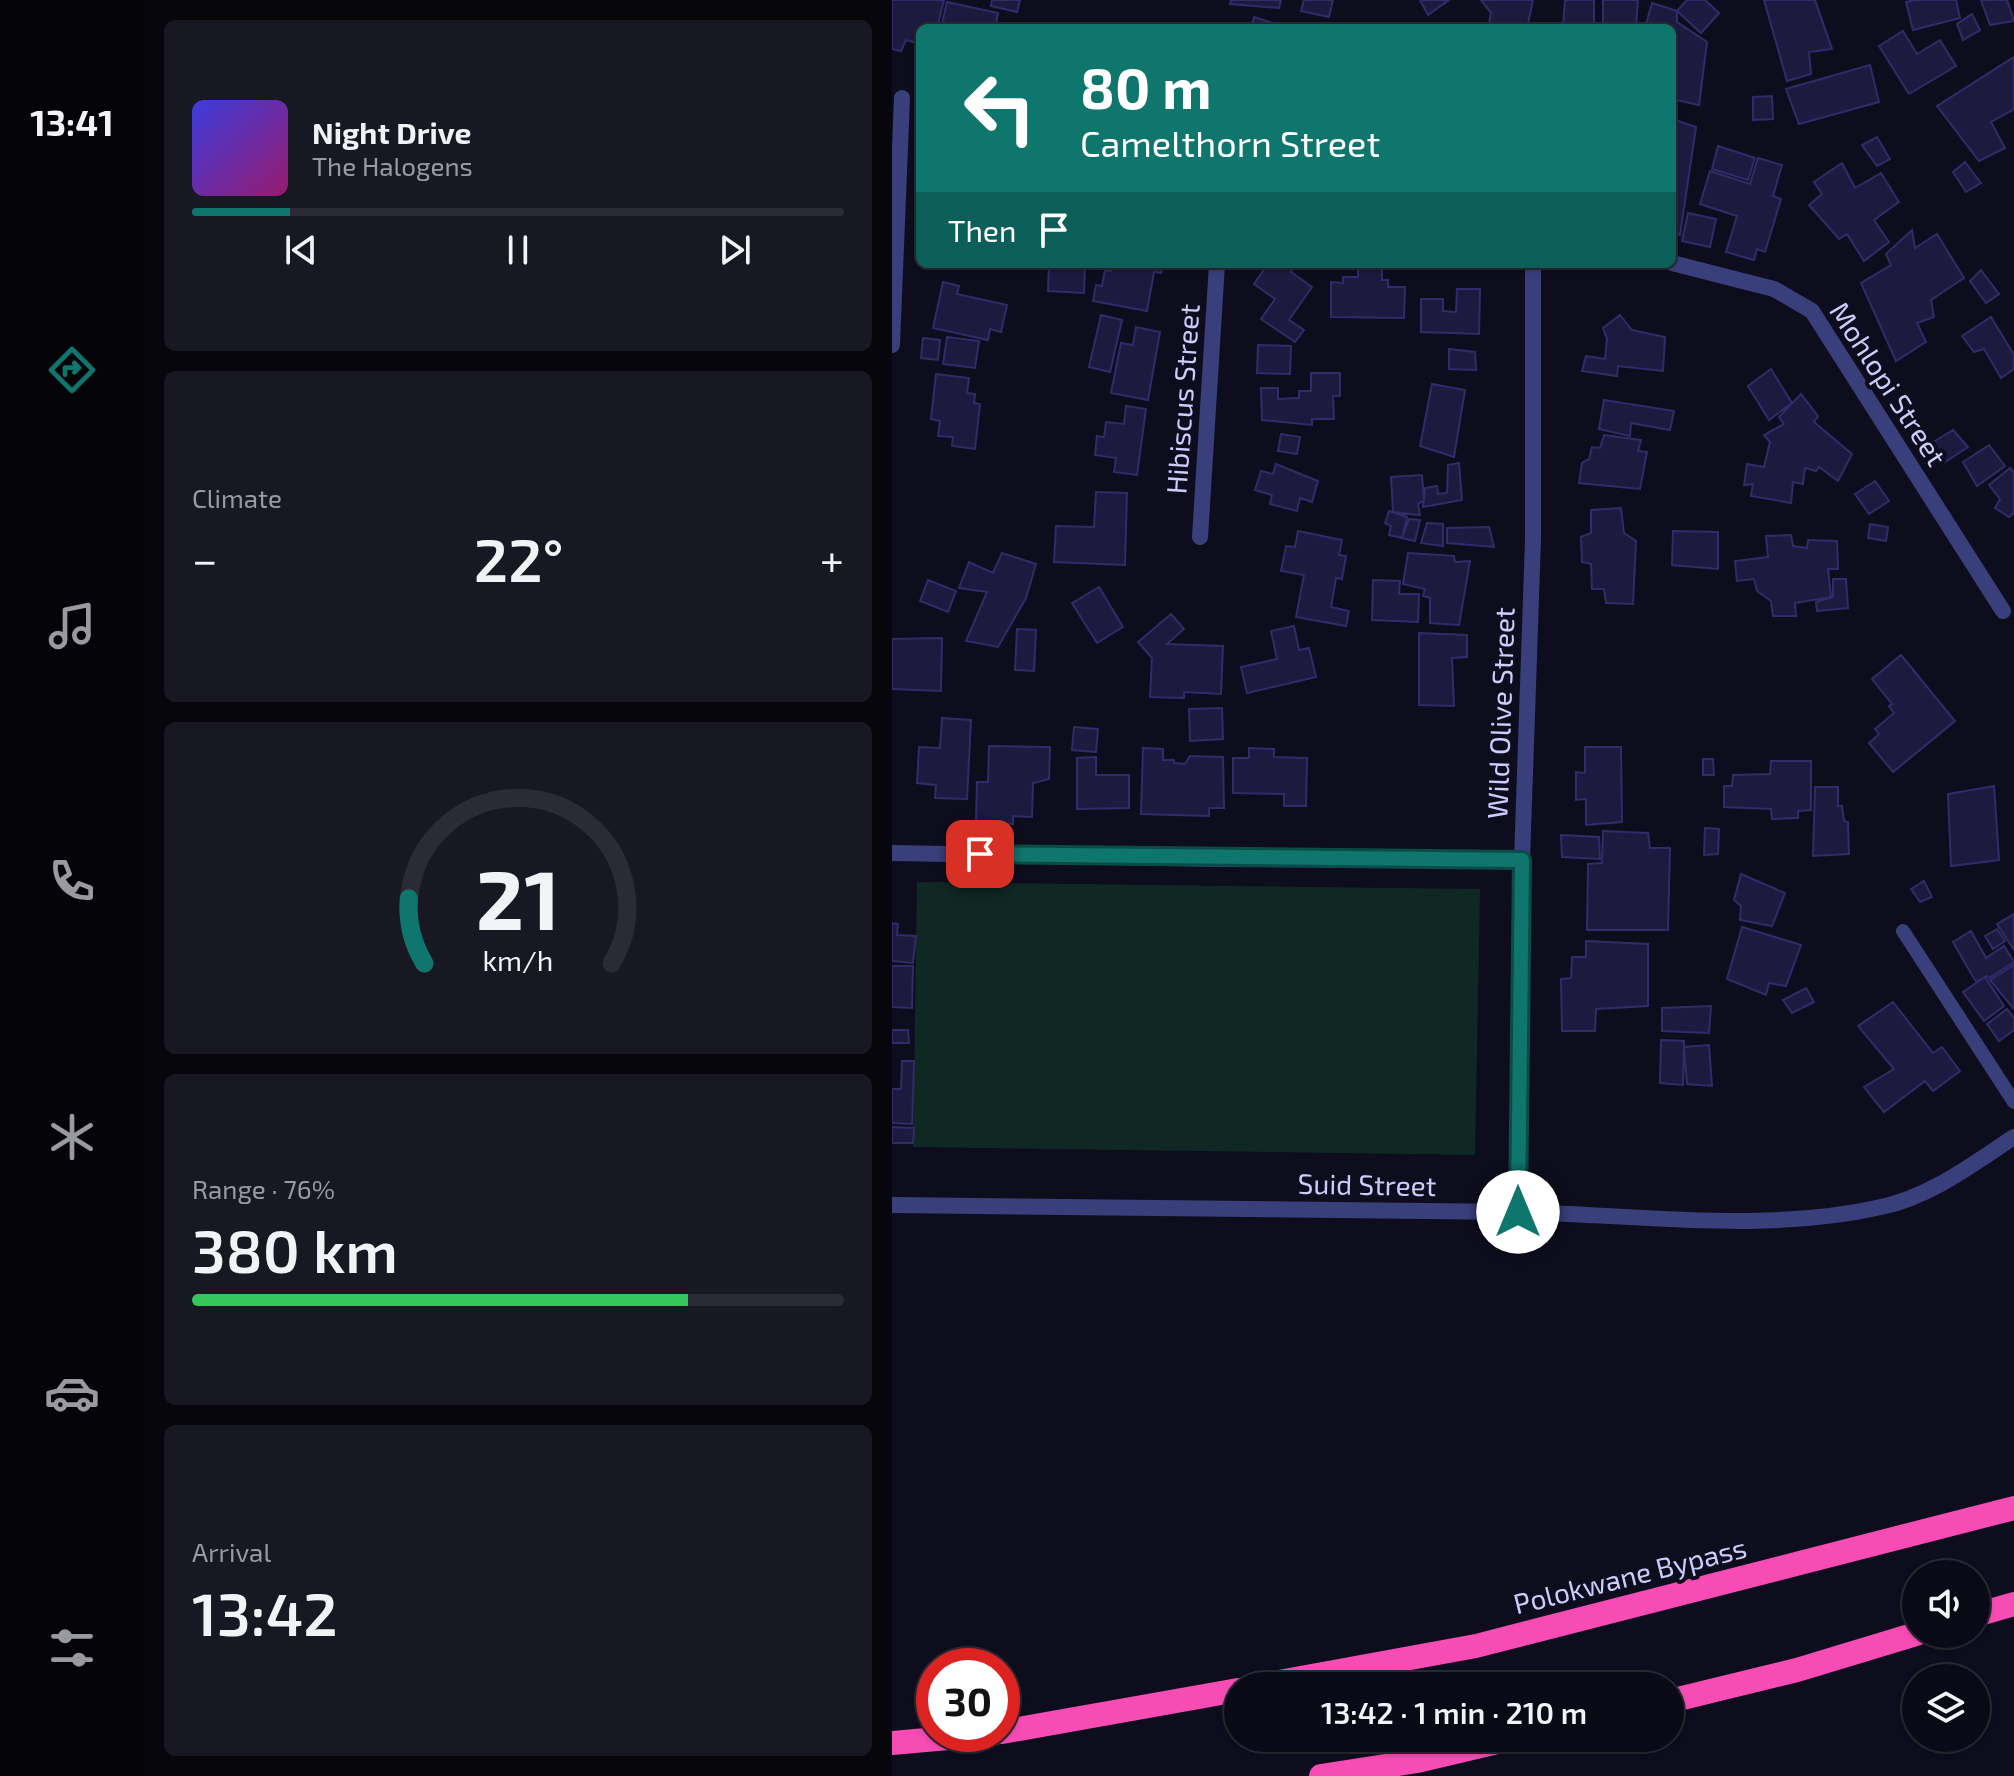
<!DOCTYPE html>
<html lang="en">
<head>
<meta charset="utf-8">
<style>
	:root { --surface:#0a0a16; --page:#181823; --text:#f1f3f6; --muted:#999aa1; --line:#2a2b35; --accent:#0f766e }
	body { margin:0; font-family:"Exo 2",sans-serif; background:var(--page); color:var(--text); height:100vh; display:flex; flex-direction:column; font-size:30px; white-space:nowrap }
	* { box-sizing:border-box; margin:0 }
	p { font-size:26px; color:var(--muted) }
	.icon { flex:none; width:44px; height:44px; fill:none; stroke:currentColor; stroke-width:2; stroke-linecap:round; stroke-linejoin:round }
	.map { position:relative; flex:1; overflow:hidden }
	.side { display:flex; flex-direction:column; gap:20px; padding:20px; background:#06060c; width:748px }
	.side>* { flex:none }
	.banner { position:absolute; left:24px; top:24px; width:760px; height:244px; border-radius:12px; box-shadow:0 2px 6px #0004,0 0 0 2px var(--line); background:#0f766e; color:#fff; overflow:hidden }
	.tools { position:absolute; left:1010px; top:1560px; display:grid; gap:16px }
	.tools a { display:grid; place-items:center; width:88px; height:88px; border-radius:50%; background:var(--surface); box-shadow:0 2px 6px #0004,0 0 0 2px var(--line); font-size:40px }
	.speed { position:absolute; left:24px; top:1648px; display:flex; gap:16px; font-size:40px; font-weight:700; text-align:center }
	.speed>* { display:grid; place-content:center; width:104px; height:104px; border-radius:50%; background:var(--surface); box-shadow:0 2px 6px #0004,0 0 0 2px var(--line); line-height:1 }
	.speed .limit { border:12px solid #d22; background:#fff; color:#111 }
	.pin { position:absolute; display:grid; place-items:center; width:68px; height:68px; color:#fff; margin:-34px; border-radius:16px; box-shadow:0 4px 12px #0006 }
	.me { position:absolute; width:88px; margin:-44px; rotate:0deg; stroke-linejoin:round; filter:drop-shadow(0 0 6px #0008) }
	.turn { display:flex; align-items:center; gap:28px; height:168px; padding:0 32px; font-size:36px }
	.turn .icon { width:104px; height:104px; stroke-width:2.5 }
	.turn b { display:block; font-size:56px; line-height:68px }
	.then { display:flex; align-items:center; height:76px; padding:0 32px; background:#0003; gap:16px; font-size:30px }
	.big { font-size:60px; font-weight:600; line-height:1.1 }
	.side .widget { flex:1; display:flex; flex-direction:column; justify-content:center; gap:12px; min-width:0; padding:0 28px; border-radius:12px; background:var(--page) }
	.side .dial { align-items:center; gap:0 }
	.dial svg { height:208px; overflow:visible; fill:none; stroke:var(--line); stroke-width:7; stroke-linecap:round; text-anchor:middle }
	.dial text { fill:var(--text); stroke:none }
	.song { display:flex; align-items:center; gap:24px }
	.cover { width:96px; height:96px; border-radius:12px; background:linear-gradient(135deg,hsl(240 70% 55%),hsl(320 70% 35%)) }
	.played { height:8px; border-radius:4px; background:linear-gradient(90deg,var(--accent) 15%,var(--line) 15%) }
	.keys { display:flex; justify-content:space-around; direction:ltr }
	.heat { display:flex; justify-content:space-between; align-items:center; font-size:44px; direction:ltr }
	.charge { height:12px; border-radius:6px; background:linear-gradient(90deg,#34c759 76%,var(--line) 0) }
	.trip { position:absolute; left:332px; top:1672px; width:460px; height:80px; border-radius:40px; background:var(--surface); box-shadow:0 2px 6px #0004,0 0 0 2px var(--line); font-weight:600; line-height:80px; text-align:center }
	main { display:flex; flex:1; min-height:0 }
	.tab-bar { display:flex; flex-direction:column; width:144px; justify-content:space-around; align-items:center; background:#040409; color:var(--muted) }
	.tab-bar .icon { width:56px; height:56px }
	.tab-bar .active { color:var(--accent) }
	.tab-bar b { font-size:36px; color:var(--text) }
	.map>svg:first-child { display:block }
</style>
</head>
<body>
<main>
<nav class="tab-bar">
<b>13:41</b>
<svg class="icon active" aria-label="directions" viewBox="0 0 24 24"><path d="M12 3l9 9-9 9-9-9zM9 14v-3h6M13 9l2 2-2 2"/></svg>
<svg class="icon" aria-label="music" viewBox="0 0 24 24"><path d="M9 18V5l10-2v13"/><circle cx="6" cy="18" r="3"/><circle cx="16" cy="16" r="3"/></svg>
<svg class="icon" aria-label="phone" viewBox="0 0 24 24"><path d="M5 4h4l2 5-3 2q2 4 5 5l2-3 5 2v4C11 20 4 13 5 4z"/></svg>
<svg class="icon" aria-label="climate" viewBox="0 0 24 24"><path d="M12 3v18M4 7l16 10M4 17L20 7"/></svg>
<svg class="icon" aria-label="car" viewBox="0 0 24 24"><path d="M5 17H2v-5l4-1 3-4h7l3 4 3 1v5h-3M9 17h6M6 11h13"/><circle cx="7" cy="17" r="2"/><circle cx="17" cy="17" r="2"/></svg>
<svg class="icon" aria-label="filters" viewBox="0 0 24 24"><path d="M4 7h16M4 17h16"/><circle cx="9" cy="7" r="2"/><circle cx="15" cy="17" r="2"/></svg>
</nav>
<section class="side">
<div class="widget">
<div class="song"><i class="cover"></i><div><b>Night Drive</b><p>The Halogens</p></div></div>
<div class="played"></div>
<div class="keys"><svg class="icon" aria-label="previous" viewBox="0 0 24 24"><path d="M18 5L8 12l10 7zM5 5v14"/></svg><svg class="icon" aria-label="pause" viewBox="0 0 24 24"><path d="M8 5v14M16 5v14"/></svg><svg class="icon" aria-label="next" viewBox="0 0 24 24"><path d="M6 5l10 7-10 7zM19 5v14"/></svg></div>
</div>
<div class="widget"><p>Climate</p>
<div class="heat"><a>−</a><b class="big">22°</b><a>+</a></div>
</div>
<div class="widget dial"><svg viewBox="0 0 100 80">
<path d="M14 69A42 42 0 1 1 86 69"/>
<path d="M14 69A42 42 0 0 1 8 44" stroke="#0f766e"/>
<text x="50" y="56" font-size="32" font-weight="700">21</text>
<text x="50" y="72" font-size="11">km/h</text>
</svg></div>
<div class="widget"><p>Range · 76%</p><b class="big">380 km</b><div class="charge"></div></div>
<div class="widget"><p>Arrival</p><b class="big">13:42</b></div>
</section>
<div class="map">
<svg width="1122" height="1776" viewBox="0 0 1122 1776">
	<rect width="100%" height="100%" fill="#0e0d1e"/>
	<!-- green -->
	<path fill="#102824" d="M25,882L588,889L583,1155L21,1147Z"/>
	<!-- building -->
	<path fill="#1c1a3e" stroke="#312c69" stroke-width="2" d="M0,0H52L45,28H28V44L14,40L9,51L0,49Z
		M100,0H128L125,12L99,6Z
		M339,0H389L387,8L338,4Z
		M412,0H441L437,17L409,11Z
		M528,0H557L536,15Z
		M589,0H641L635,28H596L599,13Z
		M673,0H702V28H671Z
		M711,0H746L744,28H711Z
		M795,0H813L827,13L809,33L785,11Z
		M872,0H923L940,49L917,52L919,74L895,81Z
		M1023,0H1064L1068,18L1021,30L1014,2Z
		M1089,0H1115L1122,21L1098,25Z
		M55,2L106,13L103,28H49Z
		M760,3L785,11V22L815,42L807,105L780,99V28H753Z
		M1080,14L1088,30L1071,40L1065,24Z
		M362,17L393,27V28H359Z
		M1011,31L1025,54L1048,40L1064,66L1017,94L987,46Z
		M1122,57V109L1099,122L1113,148L1087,161L1045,106Z
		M978,65L987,102L907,124L894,89Z
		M880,96L881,119L861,120V97Z
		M780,119L804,127L788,235L780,233Z
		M985,137L998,159L985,166L970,145Z
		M826,146L863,158L856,180L820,169Z
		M866,158L890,165L881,196L889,199L873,252L865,249L862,260L834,252L845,216L808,204L818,171L858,184Z
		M1073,162L1089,183L1074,192L1061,172Z
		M950,163L963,188L989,173L1007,202L982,220L997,242L972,261L955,234L947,239L917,205L930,194L922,182Z
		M796,213L824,219L818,247L790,241Z
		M1020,230L1023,248L1045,234L1072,278L1039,300L1042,317L1025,323L1034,342L1004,361L969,283L999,265L994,254Z
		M157,264H193L192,293L156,291Z
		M220,264H271L269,273L262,272L255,311L201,301L204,285L210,286L213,270L219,271Z
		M376,264H404L399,272L420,287L397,320L412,330L403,342L369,319L383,299L362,284Z
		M466,265H490V280H496V287H513L512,318L439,317V282L451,283V277H466Z
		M1089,270L1107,294L1094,303L1078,281Z
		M51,282L67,286L65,294L115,305L109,332L98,329L96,340L41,328Z
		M565,289H588L587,334L529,332V299H551V311L564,312Z
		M209,315L230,320L218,372L197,367Z
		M728,315L740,330L773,337L771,371L726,366L725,376L690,371L694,356L713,359L715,339L711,328Z
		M1099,317L1122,355V369L1109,378L1092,349L1082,352L1070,336Z
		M244,327L268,332L256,400L219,393L229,343L241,345Z
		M55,337L87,341L83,368L51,364Z
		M31,338L48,340L46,360L29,358Z
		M366,345L399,346L398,374L365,373Z
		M557,349L583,352L584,370L557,369Z
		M879,369L900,403L877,420L856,386Z
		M419,373H448V396H441L442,419H420V425L370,420L369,388H386V399L407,398V391H419Z
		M44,374L77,378L75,393L83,394L82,403L88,404L83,449L60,446L61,437L46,436L48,421L39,419Z
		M540,384L573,390L562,457L528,446Z
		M909,394L926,416L922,422L960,454L946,481L927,467L924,471L913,468L911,484L901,482L899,503L859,496L861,484L852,485L855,464L872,467L878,442L872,435L892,424L887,417Z
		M712,400L782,411L778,430L739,423L738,436L707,429Z
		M234,406L254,409L245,475L222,472L224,458L203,455L205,436L212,437L214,422L232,424Z
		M1061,430L1076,447L1050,464L1038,444Z
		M389,434L408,437L405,454L386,451Z
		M712,435L749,440L746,451L755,452L748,489L687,483L690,463L697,459L700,447L708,448Z
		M1097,445L1113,466L1085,486L1071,462Z
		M567,463L570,500L531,507L533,488L545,486L546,494L555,493L556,465Z
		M384,464L426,481L420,502L408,498L405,511L378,504L380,495L363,490L369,471L381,474Z
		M1118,468L1122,472V513L1117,517L1103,508L1108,499L1097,485Z
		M530,475L532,500L526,504L528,515L501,512L499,477Z
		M983,481L997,501L977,514L963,494Z
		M204,492L235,493L233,565L162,562L164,526L202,527Z
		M729,508L732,533L744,541L741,604L714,603L712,589H700L699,564L690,562L689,537L699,533V510Z
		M497,511L515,517L510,538L497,535L499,526L493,523Z
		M517,519L528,520L523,541L510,538Z
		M535,523L551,524V546L529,543Z
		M978,524L996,527L994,541L976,538Z
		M597,527L602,547L555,543V528Z
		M406,531L450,540L447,555L454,556L450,579L444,578L439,607L457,611L454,626L404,617L412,575L389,571L394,546L403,547Z
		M781,531L826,532V569L780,565Z
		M899,535L901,546L915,548L916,540L945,541L946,569H936L939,597L903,603L904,616H881L879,601L865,591L862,579L845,581L843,561L876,557L874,536Z
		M110,553L144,564L134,598L106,647L74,641L95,592L67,588L77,562L101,573Z
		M516,553L562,556L563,562L578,561L567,625L538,623V598L531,596L533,589L511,584Z
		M941,579H954L956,608L925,611L924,602L941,597Z
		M36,580L64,591L56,612L28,601Z
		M481,580L508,581L507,594H527L526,622L480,620Z
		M207,587L231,627L205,643L180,603Z
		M279,614L292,629L275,644L331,646L329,694L292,692V698L258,697L260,658L246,642Z
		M402,626L407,650L417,648L424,677L355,693L349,667L385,659L379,631Z
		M125,629L144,630L142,671L123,670Z
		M527,633L575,635V657L560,658L562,706L527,705Z
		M50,638L49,691L0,689V639Z
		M1009,655L1063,721L1001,772L977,743L987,734L983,729L1002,713L997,706L1000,704L980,679Z
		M330,708L331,739L298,741L297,709Z
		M50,718L79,720L75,799L43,798L44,785L25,783L27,747L48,748Z
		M182,727L206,729L204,752L180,750Z
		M97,746L158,747L157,779L141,783L140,817L121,816V824L84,823L85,782H96Z
		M693,747H729L730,822L694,825V799L684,800V772L693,773Z
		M251,748L271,749V760H282V763L293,764L298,756L331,757L332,808H317V816L249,814Z
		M357,748L382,749V757L415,758L414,806H392V794L341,793V758H357Z
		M204,757V775H237V808L185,809V758Z
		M811,759H821L822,775H811Z
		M879,761H919V810L906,811V818L880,819L879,809L832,807V786H840L841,775L878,774Z
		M1102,786L1107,860L1059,866L1056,794Z
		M923,787H946V806H950L952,821L956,822L957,854L921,856Z
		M813,828L827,829L826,854L812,855Z
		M711,831L756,833L758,848H778L776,930H695L696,864L710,863Z
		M669,835L707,837L708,859L670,857Z
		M849,874L893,893L880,926L848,920L849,906L842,900Z
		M1032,881L1040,897L1028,902L1019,889Z
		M1122,914V950L1105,924Z
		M0,923L6,924L5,935L24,936L21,963L0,961Z
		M850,927L909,945L894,986L877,983L874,995L835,979Z
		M1105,929L1113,941L1101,949L1093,936Z
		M1079,931L1094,958L1112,946L1122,962L1097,978L1095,976L1084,982L1061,942Z
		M694,941L756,944V1006L704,1009L703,1031H670L669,979L679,978L680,957H694Z
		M1122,965V1007L1121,1008L1098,980Z
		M0,966H21L20,1008L0,1007Z
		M1093,977L1112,1006L1092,1021L1071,992Z
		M914,988L922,1002L900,1013L891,1000Z
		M1001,1002L1041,1053L1050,1047L1068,1071L1041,1091L1033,1081L992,1112L972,1087L1002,1069L966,1026Z
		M819,1006L817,1033L770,1031V1008Z
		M1115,1009L1122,1018V1030L1107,1041L1095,1024Z
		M0,1030H16L17,1043H0Z
		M769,1040L792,1041L791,1085L768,1083Z
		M817,1045L820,1086L795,1084L792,1047Z
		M10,1061H22L20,1124L0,1123V1089H9Z
		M0,1127L22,1128L21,1143H0Z"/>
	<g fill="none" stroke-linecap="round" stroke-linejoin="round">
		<!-- service -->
		<path stroke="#393f7b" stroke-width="14" d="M1011,931L1122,1102"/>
		<!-- minor -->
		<path stroke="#393f7b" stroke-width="16" d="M780,263L882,289L920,311L1111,611
			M0,345L10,98
			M308,537L325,264
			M0,853L324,859L630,860
			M626,1212L630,860L641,540V264"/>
		<!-- tertiary -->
		<path stroke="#393f7b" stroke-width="16" d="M0,1205C207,1208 415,1209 622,1212C743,1214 870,1234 989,1207C1038,1197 1081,1164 1122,1137"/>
		<!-- motorway -->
		<path stroke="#f84cb5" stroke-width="24" d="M1084,1615L1122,1604
			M365,1686L584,1646L1122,1508
			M778,1701L905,1670L1024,1634
			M110,1732L346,1690
			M0,1743L101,1734
			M429,1776L525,1761L622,1738"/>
	</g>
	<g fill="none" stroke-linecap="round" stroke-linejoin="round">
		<defs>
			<path id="route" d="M88,854L630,860L626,1212"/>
		</defs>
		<!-- route casing -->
		<use href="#route" stroke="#0a4d48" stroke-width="20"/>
		<!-- route -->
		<use href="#route" stroke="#0f766e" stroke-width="14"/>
	</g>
	<g text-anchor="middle" stroke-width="8" stroke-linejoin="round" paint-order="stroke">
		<!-- street labels -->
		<g font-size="28" fill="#ccccfd" stroke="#0e0d1e">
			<text transform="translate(996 384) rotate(57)" y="10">Mohlopi Street</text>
			<text transform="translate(291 399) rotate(-86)" y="10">Hibiscus Street</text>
			<text transform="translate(609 713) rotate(-88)" y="10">Wild Olive Street</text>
			<text transform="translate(475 1185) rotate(1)" y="10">Suid Street</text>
			<text transform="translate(738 1576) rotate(-14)" y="10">Polokwane Bypass</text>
		</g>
	</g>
</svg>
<div class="tools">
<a><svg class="icon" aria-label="sound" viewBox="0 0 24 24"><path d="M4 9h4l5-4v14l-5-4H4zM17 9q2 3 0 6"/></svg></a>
<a><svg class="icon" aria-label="layers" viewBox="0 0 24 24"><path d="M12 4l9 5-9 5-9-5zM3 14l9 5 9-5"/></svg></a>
</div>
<div class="speed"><div class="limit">30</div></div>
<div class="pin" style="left:88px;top:854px;background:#d93025"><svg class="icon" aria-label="arrive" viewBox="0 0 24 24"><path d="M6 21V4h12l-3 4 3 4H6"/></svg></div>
<svg class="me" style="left:626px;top:1212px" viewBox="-20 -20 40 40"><circle r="19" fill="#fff"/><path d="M0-13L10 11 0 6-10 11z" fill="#0f766e"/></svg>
<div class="trip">13:42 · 1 min · 210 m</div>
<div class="banner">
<div class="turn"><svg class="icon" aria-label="left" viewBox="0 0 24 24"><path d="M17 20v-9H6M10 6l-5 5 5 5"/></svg><div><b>80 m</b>Camelthorn Street</div></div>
<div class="then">Then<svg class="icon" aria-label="arrive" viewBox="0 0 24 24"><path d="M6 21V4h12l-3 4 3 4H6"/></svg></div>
</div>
</div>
</main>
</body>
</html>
